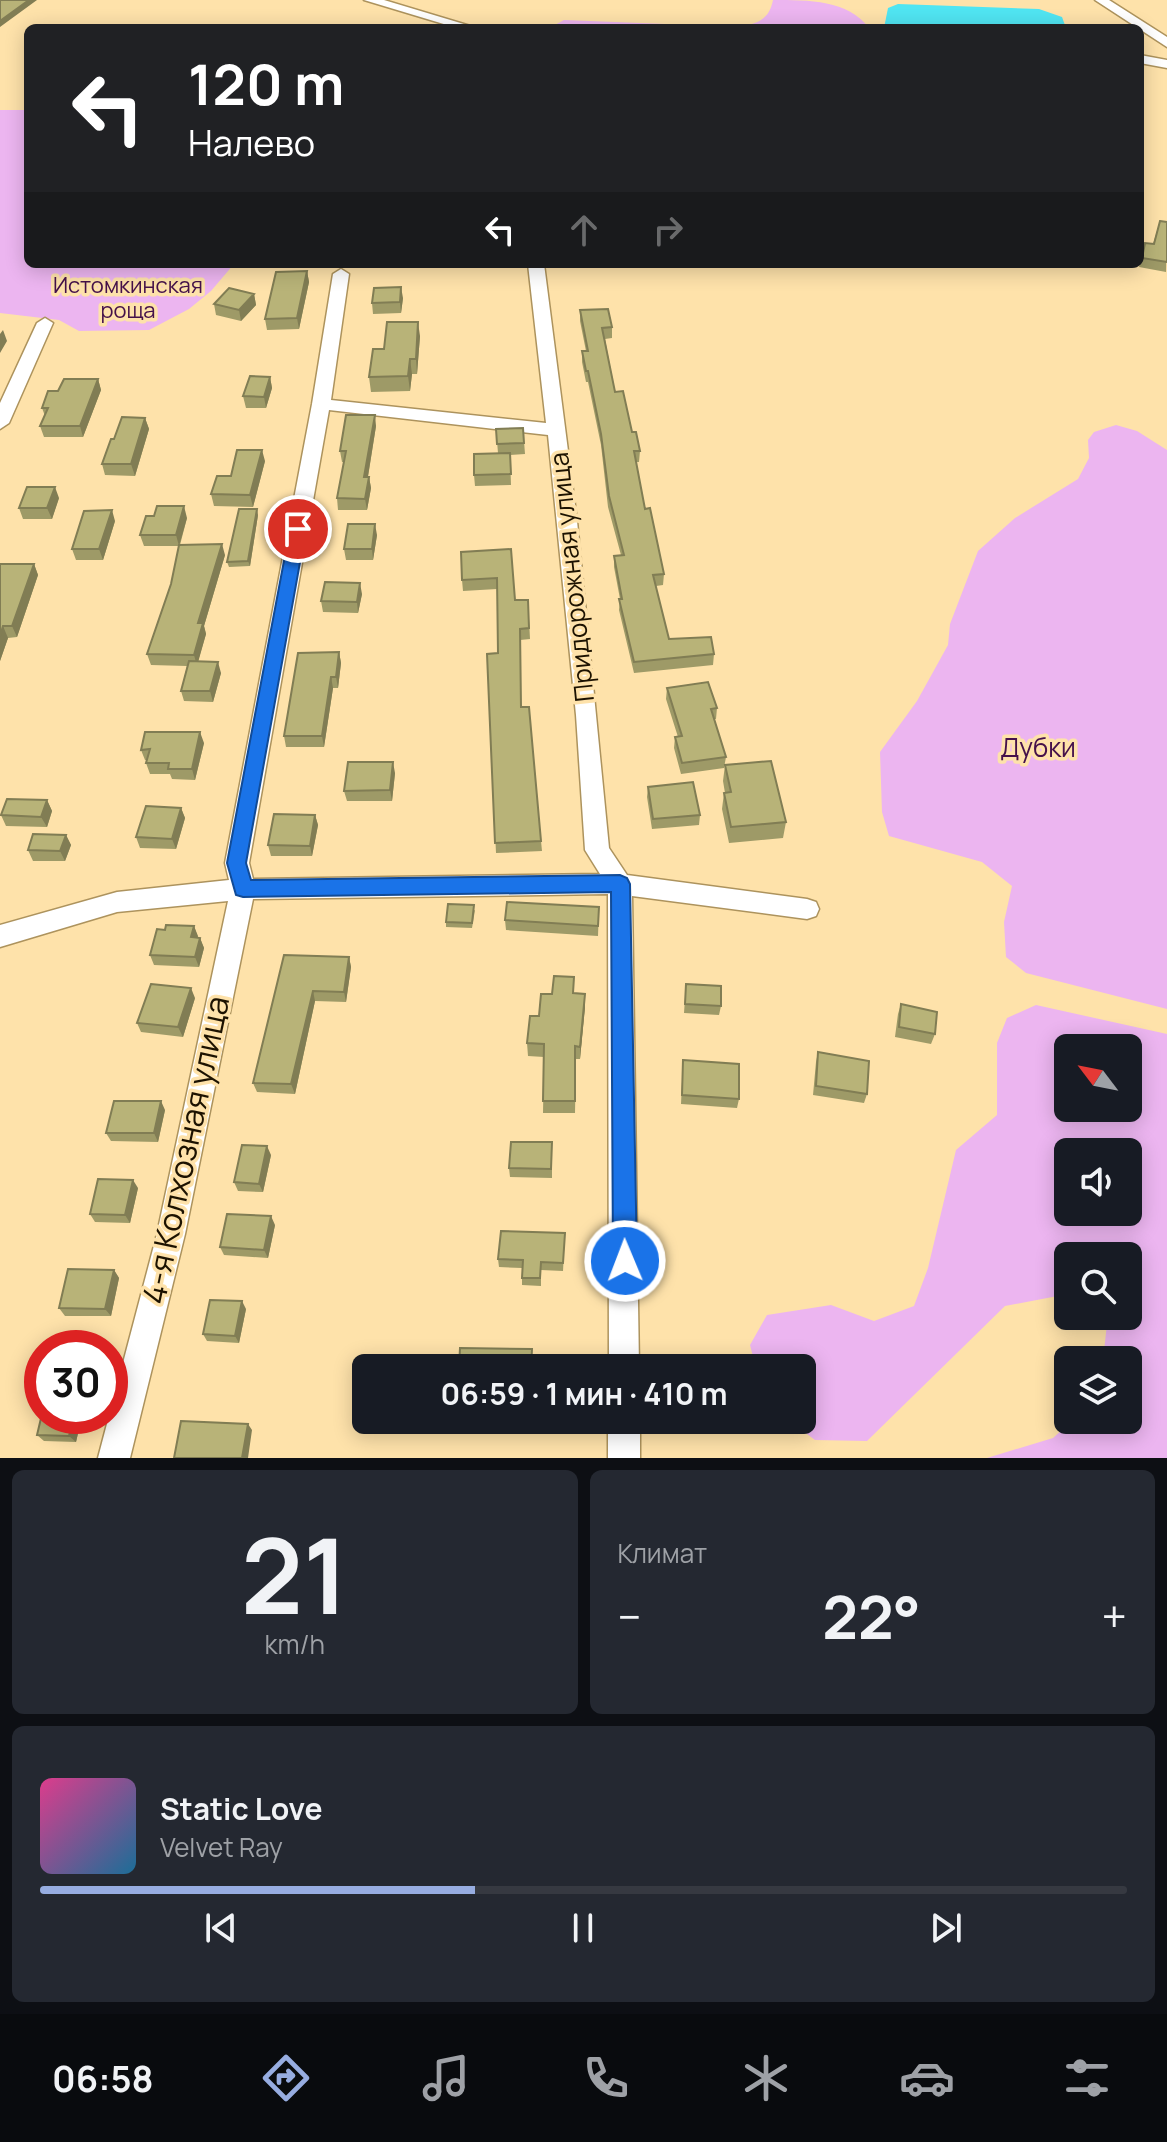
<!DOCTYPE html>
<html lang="ru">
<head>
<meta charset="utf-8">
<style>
	:root { --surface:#171b24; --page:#242831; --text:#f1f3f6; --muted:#9ea1a6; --line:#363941; --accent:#97ade1 }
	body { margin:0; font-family:Manrope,sans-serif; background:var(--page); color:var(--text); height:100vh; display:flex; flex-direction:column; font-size:30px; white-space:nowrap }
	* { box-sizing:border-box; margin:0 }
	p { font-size:26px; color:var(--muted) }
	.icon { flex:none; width:44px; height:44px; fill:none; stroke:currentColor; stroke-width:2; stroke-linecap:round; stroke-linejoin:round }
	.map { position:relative; height:1458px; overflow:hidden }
	.panel { display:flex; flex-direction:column; gap:12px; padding:12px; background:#0d0f14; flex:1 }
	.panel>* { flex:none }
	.top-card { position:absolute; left:24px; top:24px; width:1120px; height:244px; border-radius:12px; box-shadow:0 4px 20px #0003; background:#202124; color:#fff; overflow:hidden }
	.needle { width:52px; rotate:302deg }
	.fabs { position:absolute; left:1054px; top:1034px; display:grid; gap:16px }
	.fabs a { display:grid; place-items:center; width:88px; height:88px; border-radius:12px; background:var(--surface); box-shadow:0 4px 20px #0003; font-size:40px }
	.speed { position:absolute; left:24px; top:1330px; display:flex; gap:16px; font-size:40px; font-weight:700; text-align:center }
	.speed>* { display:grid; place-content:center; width:104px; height:104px; border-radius:50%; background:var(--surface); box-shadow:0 4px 20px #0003; line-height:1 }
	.speed .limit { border:12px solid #d22; background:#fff; color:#111 }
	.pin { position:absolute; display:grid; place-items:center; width:68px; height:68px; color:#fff; margin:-34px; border:4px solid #fff; border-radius:50%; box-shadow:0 2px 8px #0007 }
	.me { position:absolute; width:88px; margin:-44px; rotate:359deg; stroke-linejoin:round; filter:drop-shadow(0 0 6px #0008) }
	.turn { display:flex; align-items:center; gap:28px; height:168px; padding:0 32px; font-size:36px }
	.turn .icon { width:104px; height:104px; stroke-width:2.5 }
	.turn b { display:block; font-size:56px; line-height:68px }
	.lanes { display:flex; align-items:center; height:76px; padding:0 32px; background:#0003; justify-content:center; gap:40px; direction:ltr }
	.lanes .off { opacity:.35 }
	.big { font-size:60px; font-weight:700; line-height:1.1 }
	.panel .card { flex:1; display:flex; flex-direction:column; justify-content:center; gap:12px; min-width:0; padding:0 28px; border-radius:12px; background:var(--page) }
	.panel .dial { align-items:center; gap:0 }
	.dial b { font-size:104px; line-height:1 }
	.song { display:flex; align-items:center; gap:24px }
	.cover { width:96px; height:96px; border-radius:12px; background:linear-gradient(135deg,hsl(330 70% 55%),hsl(200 70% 35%)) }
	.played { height:8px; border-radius:4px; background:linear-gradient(90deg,var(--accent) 40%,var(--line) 40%) }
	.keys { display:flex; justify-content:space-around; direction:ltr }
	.heat { display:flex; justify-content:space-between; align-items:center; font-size:44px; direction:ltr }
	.panel .tiles { flex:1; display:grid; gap:12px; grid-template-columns:1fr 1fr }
	.card:last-child { grid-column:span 2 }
	.trip { position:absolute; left:352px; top:1354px; width:464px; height:80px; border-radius:12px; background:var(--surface); box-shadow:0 4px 20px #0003; font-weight:700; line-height:80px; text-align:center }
	.tab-bar { display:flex; height:128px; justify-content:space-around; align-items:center; background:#090b0e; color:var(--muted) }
	.tab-bar .icon { width:56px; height:56px }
	.tab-bar .on { color:var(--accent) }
	.tab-bar b { font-size:36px; color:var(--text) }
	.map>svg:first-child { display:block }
</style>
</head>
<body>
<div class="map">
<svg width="1167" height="1458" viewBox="0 0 1167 1458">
	<rect width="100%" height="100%" fill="#fee2aa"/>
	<!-- green -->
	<path fill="#ecb5f0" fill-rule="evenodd" d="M773,0C809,0 848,0 869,28H553V26L564,20L742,27C760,22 769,19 773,0Z
		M0,110H28V264H234L211,291L189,309L149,330L79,331L59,320L0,313Z
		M1116,425L1137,431L1167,450V1009L1026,973L1006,957L1004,922L1012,886L982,862L889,836L882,812L880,752L917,701L948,645L950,624L978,551L1015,518L1078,479L1089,458L1088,440L1094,432Z
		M1036,1005L1167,1034V1458H987L1053,1438L1073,1420H1128V1360H1103L1107,1324L1098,1316H1128V1256H1068V1294L1005,1306L867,1441L815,1440L788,1420H802V1368H756L750,1345L767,1315L831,1305L874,1321L914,1306L928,1268L956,1150L997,1115V1043L1007,1018ZM1128,1048V1108H1068V1048ZM1128,1152V1212H1068V1152Z"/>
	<!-- water -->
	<path fill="#50e5f2" d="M898,4L1039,9L1062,17L1066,28H884L888,8Z"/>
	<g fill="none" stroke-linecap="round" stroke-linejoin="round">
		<defs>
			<path id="street" d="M364,0H384L477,28H457Z
				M1095,0H1109L1167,37V47Z
				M1140,55L1167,60V68L1140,63Z
				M528,264H544L577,521L609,848L627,875L807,899L816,902L819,909L816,916L807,919L632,896L639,1368H609L608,894L253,899L185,1234L130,1458H98L157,1234L228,901L117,912L0,947V925L117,892L229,880L225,863L312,404L333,274L341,269L349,274L331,400L546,423ZM329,410L548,435L576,715L585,850L600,874L253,879L249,863Z
				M45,318L53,323L9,423L0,429V403L37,323Z
				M608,1420H640V1458H608Z"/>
		</defs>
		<!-- street casing -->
		<use href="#street" stroke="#ad935d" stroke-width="3"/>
		<!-- street -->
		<use href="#street" fill="#fff" fill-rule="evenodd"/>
	</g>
	<!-- wall -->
	<path fill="#9e9a67" d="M1160,221L1167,222L1166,272L1139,267L1145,243L1153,244Z
		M307,271L309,282L299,329L267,330L265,319Z
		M254,294L256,305L241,321L216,315L214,304Z
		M403,298L401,313L373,314L372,303Z
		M580,310L612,327V338L605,339L615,392L640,451L639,462H636L645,509L664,574L663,585L656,586L669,639L714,654L713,665L634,673L619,610L620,599L614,567V556L621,555L608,507L601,445L588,382H586L582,362V351H586L580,321Z
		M420,336L417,374H412L410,391L371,392L369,377L384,349Z
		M270,377L272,388L266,408H246L243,396Z
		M98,379L101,390L83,437H44L40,426L45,416L42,408L58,391Z
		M145,418L149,429L135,476L105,475L102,464L114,439Z
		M376,426L368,477H369L371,488L367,510H338L337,498L344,462H342L340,451Z
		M523,428L525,454L510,455L511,485L475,486L474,475L498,453L496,429Z
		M265,461L253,507L214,506L211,494L231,476Z
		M59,498L52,519H23L19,508Z
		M258,515L250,566L229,567L227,562Z
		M187,518L180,545L225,555L204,626L206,634L198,661L221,673L213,702L184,701L181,691L187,666L151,665L147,654L171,584L179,546H144L140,535Z
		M115,521L103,560H76L72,549Z
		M377,535L373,560H346L344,549Z
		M511,549L515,600H528L530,639L520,640L521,707L541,841L542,851L496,853L487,654L498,653L497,589L463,591L462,580Z
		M0,564H34L38,575L17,637L8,638L0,661Z
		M362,594L358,613L323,612L321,601Z
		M339,652L341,663L338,688H333L324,747H286L284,736Z
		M667,688L717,708L716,719H714L726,757L724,768L681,774L674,748L675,737H678L666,699Z
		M204,743L195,780L172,779L170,774H150L146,763L147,760H145L141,750Z
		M725,765L786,822L783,838L729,843L722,809L724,793H725L723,781Z
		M395,773L392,801H347L344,791Z
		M648,787L700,815L699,825L652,829L647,797Z
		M47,800L52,811L47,827L6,826L1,815Z
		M181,808L185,818L176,849L140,848L136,837Z
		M315,815L318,825L312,856H271L268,845Z
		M66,835L71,845L65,861H33L28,850Z
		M599,907L598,936L506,930L505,920Z
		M475,910L472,928L446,927V922Z
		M194,926L198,938H200L204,948L199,967L154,965L150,955L165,930Z
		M284,955L349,957L351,967L346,1002L315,1001L295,1094L257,1092L253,1083Z
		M686,984L721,1006L719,1015L684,1013Z
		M574,993L585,1007L580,1059H576L575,1113H543L544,1057L528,1056L527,1043L552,994Z
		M195,998L183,1037L141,1032L137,1023Z
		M901,1004L935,1034L931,1044L895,1037L898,1014Z
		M818,1052L867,1094L864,1103L813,1095L816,1062Z
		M683,1060L739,1099L737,1108L681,1104Z
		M165,1110L158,1142L111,1141L106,1133Z
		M552,1142V1178L510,1177L509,1168Z
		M271,1155L263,1192L238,1191L234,1182Z
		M138,1188L130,1223L95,1222L90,1214Z
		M275,1225L268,1258L224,1255L220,1247Z
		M565,1233L563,1271L541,1270V1286L522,1285V1268L499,1267L498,1259Z
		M114,1270L119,1278L111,1316H65L59,1308Z
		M246,1309L239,1343L207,1341L203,1334Z
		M42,1416H82L76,1442L44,1441L37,1435Z"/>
	<!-- shaded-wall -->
	<path fill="#817d54" d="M29,0H37L0,27V21Z
		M307,271L309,282L299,329L297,318Z
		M401,287L403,298L401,313L400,302Z
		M254,294L256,305L241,321L239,310Z
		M418,322L420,336L417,374L416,359Z
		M3,330L7,341L0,353V334Z
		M410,359L412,374L410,391L408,376Z
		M270,377L272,388L266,408L264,397Z
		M98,379L101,390L83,437L80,426Z
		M375,415L376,426L366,488L364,477Z
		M145,418L149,429L135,476L131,464Z
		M262,450L265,461L253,507L250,495Z
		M369,477L371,488L367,510L365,499Z
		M55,487L59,498L52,519L47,508Z
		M184,506L187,518L179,546L176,535Z
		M257,509L258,515L250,566L248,561Z
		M112,510L115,521L103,560L99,549Z
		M375,524L377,535L373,560L372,549Z
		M222,544L225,555L204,626L206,634L197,666L194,655L198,623Z
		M34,564L38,575L17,637L12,626Z
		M360,583L362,594L358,613L357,602Z
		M3,626L8,638L0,661V636Z
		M339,652L341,663L338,688L336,677Z
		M218,662L221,673L213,702L210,691Z
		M331,677L333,688L324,747L322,736Z
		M200,732L204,743L195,780L192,769Z
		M393,762L395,773L392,801L390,790Z
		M47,800L52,811L47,827L41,817Z
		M181,808L185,818L176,849L172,839Z
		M315,815L318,825L312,856L310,846Z
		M66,835L71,845L65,861L60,851Z
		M194,926L198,936L195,947L191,937Z
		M200,938L204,948L199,967L195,957Z
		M349,957L351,967L346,1002L344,992Z
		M191,988L195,998L183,1037L178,1027Z
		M313,991L315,1001L295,1094L291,1084Z
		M585,994V1007L580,1059V1047Z
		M161,1101L165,1110L158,1142L154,1133Z
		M267,1146L271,1155L263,1192L259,1184Z
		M133,1180L138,1188L130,1223L125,1215Z
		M271,1216L275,1225L268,1258L264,1250Z
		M114,1270L119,1278L111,1316L105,1309Z
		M242,1301L246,1309L239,1343L235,1336Z
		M74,1416H82L76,1442L69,1436Z
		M248,1424L252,1430L248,1458H242Z"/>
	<!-- building -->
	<path fill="#b8b378" stroke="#817d54" stroke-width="2" d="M0,0H29L0,21Z
		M1160,221L1167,222V262L1142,258L1145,243L1154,244Z
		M307,271L297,318L265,319L276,272Z
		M401,287L400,302L372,303L374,288Z
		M229,288L254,294L239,310L214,304Z
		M608,309L612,327L602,328L615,392L623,391L632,432H636L640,451H634L645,509L650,508L664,574L653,575L669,639L711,637L714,654L634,662L619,599H622L614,556L624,555L609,496L601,434L588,371H586L582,351H588L580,310Z
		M387,322H418L416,359H410L408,376L369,377L373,349H384Z
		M250,376L270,377L264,397L243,396Z
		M64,379H98L80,426H40L48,408H42L48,391H58Z
		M346,415H375L364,477H369L365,499L337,498L346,451H340Z
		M122,417L145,418L131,464H102L111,439H114Z
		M523,428L524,443L497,444L496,429Z
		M237,450H262L250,495L211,494L217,476H231Z
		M510,453L511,474L474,475V454Z
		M27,487H55L47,508H19Z
		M157,506H184L176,535H140L146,516H154Z
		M239,509H257L248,561L227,562Z
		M112,510L99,549H72L84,511Z
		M348,524H375L372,549H344Z
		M222,544L198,623H203L194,655L147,654L171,584L179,545Z
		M511,549L515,600H528L529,628L520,629L521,707H529L541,841L495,843L487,654L498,653L497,578L462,580L461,552Z
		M0,564H34L12,626H3L0,636Z
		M325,582L360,583L357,602L321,601Z
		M339,652L336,677H331L322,736H284L298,653Z
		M189,661L218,662L210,691H181Z
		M708,682L717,708L711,709L726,757L682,763L675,737L682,736L667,688Z
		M145,732H200L192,769H168L169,763H146L150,749L141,750Z
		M771,761L786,822L731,827L724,793L731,792L725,765Z
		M348,762H393L390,790L344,791Z
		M693,782L700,815L653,819L648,787Z
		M7,799L47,800L41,817L1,815Z
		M146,806L181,808L172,839L136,837Z
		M274,814L315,815L310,846L268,845Z
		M33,834L66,835L60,851L28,850Z
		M507,902L599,907L598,926L505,920Z
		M448,904L474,905L472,923L446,922Z
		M166,925L194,926L191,937L200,938L195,957L150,955L157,929L165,930Z
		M284,955L349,957L344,992L313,991L291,1084L253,1083Z
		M554,976L574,977L573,993L585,994L580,1047L575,1046V1101H543L544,1044L527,1043L530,1016H539L541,994H552Z
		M151,984L191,988L178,1027L137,1023Z
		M686,984L721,986V1006L685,1004Z
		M901,1004L937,1012L935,1034L899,1027Z
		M818,1052L869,1061L867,1094L816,1086Z
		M683,1060L739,1064V1099L682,1095Z
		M114,1101H161L154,1133H106Z
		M511,1142H552L551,1169L509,1168Z
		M242,1145L267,1146L259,1184L234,1182Z
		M98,1179L133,1180L125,1215L90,1214Z
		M227,1214L271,1216L264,1250L220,1247Z
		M501,1231L565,1233L563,1263L541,1262L540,1278H522L523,1260L498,1259Z
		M68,1269L114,1270L105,1309L59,1308Z
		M210,1300L242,1301L235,1336L203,1334Z
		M460,1348L532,1349L531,1368H459Z
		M42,1414V1416H74L69,1436L37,1435Z
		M181,1421L248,1424L242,1458H174Z"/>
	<!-- route -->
	<path fill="#1a73e8" stroke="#114b97" stroke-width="2" d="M298,523L306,529L246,863L251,880L620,875L627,878L630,884L637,1261L633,1269L625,1273L616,1269L613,1261L611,892L243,897L236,895L227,863L290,529Z"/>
	<g text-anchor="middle" stroke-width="7" stroke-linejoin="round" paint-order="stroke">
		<!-- far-park labels -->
		<g font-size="22" fill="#45114a" stroke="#fee2aa">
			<text x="128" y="293">Истомкинская<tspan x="128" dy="25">роща</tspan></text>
		</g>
		<!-- street labels -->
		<g font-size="26" fill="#1c1200" stroke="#fee2aa">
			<text transform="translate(572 577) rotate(-96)" y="9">Придорожная улица</text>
		</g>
		<!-- park labels -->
		<g font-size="26" fill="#45114a" stroke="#fee2aa">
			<text x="1038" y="757">Дубки</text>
		</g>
		<!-- near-street labels -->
		<g font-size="32" fill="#1c1200" stroke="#fee2aa">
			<text transform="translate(186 1150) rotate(-78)" y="11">4-я Колхозная улица</text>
		</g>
	</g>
</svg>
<div class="fabs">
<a><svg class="needle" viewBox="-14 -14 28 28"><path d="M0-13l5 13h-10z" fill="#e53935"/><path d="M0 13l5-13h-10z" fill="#9ea1a6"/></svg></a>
<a><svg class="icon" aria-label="sound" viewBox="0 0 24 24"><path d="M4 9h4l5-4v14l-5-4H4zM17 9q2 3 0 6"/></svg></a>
<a><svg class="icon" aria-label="search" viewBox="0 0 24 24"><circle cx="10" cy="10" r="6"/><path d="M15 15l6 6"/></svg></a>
<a><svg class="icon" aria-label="layers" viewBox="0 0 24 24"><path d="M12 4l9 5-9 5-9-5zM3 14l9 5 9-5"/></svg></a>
</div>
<div class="speed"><div class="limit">30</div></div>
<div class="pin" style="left:298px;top:529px;background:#d93025"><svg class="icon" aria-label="arrive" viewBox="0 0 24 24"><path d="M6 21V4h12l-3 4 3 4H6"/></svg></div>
<svg class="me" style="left:625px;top:1261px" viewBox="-20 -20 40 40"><circle r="17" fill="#1a73e8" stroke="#fff" stroke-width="3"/><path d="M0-11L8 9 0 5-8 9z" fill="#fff"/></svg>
<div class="trip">06:59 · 1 мин · 410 m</div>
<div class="top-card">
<div class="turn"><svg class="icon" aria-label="left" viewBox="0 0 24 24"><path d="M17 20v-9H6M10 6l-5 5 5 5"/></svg><div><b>120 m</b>Налево</div></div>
<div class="lanes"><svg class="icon" aria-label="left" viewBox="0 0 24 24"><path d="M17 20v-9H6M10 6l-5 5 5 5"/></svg><svg class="icon off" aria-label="ahead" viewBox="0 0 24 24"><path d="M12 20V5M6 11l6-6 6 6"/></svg><svg class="icon off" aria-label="right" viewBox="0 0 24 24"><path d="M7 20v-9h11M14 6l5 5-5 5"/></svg></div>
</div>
</div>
<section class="panel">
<div class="tiles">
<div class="card dial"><b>21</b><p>km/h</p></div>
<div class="card"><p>Климат</p>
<div class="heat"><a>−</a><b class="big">22°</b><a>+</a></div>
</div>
<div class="card">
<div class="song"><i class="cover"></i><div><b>Static Love</b><p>Velvet Ray</p></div></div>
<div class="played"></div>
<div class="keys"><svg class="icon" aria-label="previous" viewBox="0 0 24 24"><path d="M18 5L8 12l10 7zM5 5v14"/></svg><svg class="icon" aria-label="pause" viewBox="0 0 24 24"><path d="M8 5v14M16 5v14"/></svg><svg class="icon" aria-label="next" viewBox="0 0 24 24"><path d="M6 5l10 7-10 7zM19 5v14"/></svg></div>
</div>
</div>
</section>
<nav class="tab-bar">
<b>06:58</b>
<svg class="icon on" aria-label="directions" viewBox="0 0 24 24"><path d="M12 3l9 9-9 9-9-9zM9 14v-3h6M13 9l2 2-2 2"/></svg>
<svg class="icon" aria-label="music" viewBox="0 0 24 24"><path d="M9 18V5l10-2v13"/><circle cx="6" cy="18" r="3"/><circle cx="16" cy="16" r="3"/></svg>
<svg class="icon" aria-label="phone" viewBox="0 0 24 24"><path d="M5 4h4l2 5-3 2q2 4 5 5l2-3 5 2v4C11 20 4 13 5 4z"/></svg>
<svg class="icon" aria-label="climate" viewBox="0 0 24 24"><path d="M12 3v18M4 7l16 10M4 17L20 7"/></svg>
<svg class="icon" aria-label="car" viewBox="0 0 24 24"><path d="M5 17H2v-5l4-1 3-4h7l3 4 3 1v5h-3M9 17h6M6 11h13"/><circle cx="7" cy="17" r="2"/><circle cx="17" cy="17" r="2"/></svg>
<svg class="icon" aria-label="filters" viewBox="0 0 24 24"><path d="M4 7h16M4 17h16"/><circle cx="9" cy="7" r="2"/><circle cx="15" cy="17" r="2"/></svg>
</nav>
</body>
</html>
